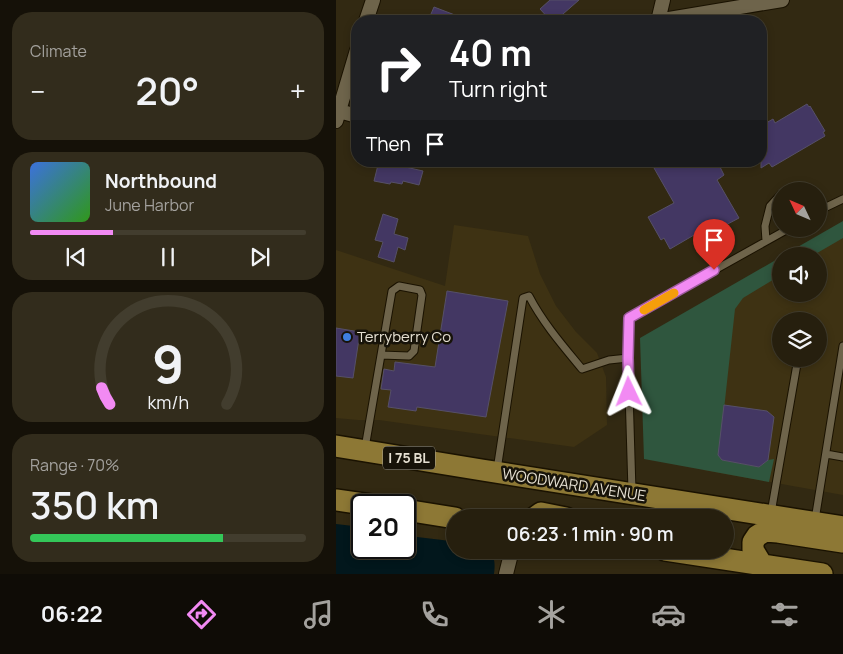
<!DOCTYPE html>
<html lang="en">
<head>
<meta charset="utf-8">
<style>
	:root { --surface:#261f0e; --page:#322c1c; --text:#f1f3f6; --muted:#a4a29e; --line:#423d2e; --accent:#f28af3 }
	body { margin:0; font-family:Manrope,sans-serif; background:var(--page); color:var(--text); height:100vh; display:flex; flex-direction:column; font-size:19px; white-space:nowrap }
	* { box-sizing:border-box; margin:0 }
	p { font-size:16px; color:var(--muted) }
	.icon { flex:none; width:28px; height:28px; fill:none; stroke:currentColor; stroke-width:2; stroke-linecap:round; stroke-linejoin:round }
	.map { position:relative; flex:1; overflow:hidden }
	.panel { display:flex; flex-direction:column; gap:12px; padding:12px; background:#151108; width:336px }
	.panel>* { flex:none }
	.guide { position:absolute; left:15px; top:15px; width:416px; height:152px; border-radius:20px; box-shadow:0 2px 8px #0003,0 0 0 1px var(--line); background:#202124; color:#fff; overflow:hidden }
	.needle { width:32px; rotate:314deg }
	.buttons { position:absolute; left:436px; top:182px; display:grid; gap:10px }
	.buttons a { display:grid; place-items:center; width:55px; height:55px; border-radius:50%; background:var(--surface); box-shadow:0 2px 8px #0003,0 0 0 1px var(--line); font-size:25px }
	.speed { position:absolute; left:15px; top:494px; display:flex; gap:10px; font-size:25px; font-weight:700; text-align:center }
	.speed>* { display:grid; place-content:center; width:65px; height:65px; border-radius:50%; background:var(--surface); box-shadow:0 2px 8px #0003,0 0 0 1px var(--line); line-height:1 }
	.speed .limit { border:2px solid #111; border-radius:8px; background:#fff; color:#111 }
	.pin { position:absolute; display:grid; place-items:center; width:42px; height:42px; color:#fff; margin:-51px -21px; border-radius:50% 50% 50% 0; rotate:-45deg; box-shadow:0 0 5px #0007 }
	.pin .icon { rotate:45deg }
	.me { position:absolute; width:55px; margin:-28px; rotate:358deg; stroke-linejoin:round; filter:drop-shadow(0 0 4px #0008) }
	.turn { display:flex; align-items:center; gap:18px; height:105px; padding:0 15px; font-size:22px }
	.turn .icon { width:65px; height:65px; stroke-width:2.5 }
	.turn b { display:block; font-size:35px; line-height:42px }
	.then { display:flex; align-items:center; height:48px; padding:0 15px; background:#0003; gap:10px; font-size:19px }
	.big { font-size:38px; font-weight:600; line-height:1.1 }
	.panel .tile { flex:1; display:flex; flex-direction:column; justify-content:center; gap:8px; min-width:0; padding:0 18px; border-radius:20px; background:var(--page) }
	.panel .dial { align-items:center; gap:0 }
	.dial svg { height:130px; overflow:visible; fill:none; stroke:var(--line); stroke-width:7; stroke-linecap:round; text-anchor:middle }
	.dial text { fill:var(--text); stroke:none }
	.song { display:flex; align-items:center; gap:15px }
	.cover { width:60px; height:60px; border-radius:8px; background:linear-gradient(135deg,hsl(220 70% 55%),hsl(110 70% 35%)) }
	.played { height:5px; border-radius:2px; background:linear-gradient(90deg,var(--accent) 30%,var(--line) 30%) }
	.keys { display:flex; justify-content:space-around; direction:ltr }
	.heat { display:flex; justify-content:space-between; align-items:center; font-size:28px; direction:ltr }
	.charge { height:8px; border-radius:4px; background:linear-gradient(90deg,#34c759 70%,var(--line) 0) }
	.trip { position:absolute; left:110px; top:509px; width:288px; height:50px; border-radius:25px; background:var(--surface); box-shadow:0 2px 8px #0003,0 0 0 1px var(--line); font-weight:600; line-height:50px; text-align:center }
	.tabs { display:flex; height:80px; justify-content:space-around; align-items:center; background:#0f0c06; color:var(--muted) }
	.tabs .icon { width:35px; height:35px }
	.tabs .selected { color:var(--accent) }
	.tabs b { font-size:22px; color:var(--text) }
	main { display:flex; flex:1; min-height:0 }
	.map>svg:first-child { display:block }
</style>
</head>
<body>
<main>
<section class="panel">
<div class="tile"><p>Climate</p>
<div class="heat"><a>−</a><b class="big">20°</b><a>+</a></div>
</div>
<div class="tile">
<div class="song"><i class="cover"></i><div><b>Northbound</b><p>June Harbor</p></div></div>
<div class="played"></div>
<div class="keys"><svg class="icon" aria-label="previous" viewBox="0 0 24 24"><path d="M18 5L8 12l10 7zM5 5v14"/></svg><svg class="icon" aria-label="pause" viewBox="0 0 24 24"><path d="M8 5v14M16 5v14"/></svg><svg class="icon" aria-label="next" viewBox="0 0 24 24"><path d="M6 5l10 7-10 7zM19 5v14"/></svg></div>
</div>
<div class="tile dial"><svg viewBox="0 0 100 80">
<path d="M14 69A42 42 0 1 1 86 69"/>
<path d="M14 69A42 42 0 0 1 9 59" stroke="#f28af3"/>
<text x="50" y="56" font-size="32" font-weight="700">9</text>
<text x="50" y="72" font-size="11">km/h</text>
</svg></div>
<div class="tile"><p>Range · 70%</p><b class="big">350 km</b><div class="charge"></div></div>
</section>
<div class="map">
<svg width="507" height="574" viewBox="0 0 507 574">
	<rect width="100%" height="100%" fill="#322912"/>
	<!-- built -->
	<path fill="#3e3213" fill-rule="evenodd" d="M118,225L192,236L204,274L220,306L240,332L261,353L270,377L271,425L238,447L43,420H22L0,418V250L109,286Z
		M507,227V495L367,470L398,291L445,264V294H482V256H457ZM445,321H482V359H445Z"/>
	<!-- green -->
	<path fill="#2f563e" d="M507,221V238L476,256H446Z
		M445,257V275L407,298L399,309L383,455L386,460L423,467L432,460L438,459L433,482L308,459L304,338Z"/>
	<!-- water -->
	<path fill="#02171c" d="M0,524L26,527V548H69V535C85,538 102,539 119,542V550C141,550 163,543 158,574H0Z"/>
	<!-- building -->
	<path fill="#433763" stroke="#565068" d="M214,0H243L219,21H215L204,9Z
		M98,7L132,20V21H92Z
		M471,104L473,107L474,106L489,131L487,132L489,136L436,167L433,163L425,168V126L437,119L439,123Z
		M43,161L87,171L83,185L67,181L66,184L55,182L54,184L38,181Z
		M314,161H381L388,175L381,180L403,218L386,227L382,221L334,249L328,238L325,240L312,217L338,203Z
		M47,214L62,219L58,234L72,238L69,250L62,247L58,262L42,257L47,242L39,240Z
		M111,291L172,301L150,417L81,407L80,411L52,407L55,390L45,389L48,369L58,371L59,362L99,367Z
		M0,328L24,332L17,378L0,376Z
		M388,405L431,411L438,417L432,460L423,467L386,460L382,455Z"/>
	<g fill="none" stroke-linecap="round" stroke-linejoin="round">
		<defs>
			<path id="lane" d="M482,211L507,199
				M430,241L429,226L434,206L445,194
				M29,448L56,291L63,286L84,290L86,295L78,351L73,356L45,355
				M490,454L507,457
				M161,470L187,298L193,296C207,323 227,346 246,369L273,360L292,358
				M296,491L292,358L293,318L452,229
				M435,513L461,364
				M479,520L507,346"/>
			<path id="street" d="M30,21L37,0
				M321,21L446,0
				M322,21L327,0
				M3,111L21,116
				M0,121L21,50
				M170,574L176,550"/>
			<path id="primary" d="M0,446L146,470L507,527
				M0,500L35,505
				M69,510L119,518
				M198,518L205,513L230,518
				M329,550L486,574
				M426,565L417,550V542L421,536L429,531L442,532L507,542"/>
		</defs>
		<!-- lane casing -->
		<use href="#lane" stroke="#1a1200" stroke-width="9"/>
		<!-- street casing -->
		<use href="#street" stroke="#1a1200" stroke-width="16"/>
		<!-- primary casing -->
		<use href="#primary" stroke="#1a1200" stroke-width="24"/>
		<!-- lane -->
		<use href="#lane" stroke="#6e644b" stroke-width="7"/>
		<!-- street -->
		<use href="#street" stroke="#6e644b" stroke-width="14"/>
		<!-- primary -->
		<use href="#primary" stroke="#8d7835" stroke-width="21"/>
	</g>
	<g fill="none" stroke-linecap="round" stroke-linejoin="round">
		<defs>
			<path id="route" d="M293,392L292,358L293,318L378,270"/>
		</defs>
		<!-- route casing -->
		<use href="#route" stroke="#9d5a9e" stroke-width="12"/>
		<!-- route -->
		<use href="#route" stroke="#f28af3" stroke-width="9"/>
		<!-- slow -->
		<path stroke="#f59e0b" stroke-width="9" d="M308,310L338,293"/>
	</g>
	<!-- markers -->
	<circle fill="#3f7fe0" stroke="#171309" stroke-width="2" cx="11" cy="337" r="5"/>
	<g text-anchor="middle" stroke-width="5" stroke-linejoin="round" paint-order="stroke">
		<!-- shield labels -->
		<rect fill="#171309" stroke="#a7a295" stroke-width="1" x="47" y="446.5" width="52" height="23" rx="4"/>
		<g font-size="14" font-weight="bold" fill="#e5dfd1">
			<text x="73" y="463">I 75 BL</text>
		</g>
		<!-- poi labels -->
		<g font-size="15" fill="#e5dfd1" stroke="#171309" text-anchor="start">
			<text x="21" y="342">Terryberry Co</text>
		</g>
		<!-- street labels -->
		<g font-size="15" fill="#e5dfd1" stroke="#171309">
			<text transform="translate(238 485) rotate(9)" y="5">WOODWARD AVENUE</text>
		</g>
	</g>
</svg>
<div class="buttons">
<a><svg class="needle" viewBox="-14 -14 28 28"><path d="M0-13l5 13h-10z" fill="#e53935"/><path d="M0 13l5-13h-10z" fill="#a4a29e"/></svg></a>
<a><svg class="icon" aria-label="sound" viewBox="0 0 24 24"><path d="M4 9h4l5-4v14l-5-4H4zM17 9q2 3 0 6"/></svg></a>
<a><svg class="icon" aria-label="layers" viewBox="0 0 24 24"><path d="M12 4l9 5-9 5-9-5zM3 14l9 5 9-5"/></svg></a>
</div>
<div class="speed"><div class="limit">20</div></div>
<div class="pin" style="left:378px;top:270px;background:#d93025"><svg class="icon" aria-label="arrive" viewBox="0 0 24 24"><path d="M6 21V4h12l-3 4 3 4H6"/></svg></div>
<svg class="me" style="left:293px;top:392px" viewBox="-20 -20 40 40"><path d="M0-17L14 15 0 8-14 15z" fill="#f28af3" stroke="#fff" stroke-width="4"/></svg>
<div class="trip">06:23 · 1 min · 90 m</div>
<div class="guide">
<div class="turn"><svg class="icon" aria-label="right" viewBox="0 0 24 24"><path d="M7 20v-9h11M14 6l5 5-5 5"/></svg><div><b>40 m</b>Turn right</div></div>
<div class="then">Then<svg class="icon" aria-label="arrive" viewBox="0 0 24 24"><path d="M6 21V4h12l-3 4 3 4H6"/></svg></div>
</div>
</div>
</main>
<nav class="tabs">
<b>06:22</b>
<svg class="icon selected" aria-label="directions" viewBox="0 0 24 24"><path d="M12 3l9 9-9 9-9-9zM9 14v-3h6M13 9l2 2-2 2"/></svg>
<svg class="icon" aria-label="music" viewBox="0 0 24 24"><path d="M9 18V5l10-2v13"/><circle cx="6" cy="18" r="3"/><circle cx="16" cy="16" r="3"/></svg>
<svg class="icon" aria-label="phone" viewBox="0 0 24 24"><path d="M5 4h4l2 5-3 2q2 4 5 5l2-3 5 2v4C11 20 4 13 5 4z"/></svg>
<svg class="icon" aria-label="climate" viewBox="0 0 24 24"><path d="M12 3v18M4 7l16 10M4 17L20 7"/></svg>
<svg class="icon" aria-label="car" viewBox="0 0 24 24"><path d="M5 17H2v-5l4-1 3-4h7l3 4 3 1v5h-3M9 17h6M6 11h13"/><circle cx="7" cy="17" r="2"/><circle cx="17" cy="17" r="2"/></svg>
<svg class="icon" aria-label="filters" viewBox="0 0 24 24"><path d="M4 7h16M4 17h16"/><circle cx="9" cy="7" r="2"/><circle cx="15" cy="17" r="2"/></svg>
</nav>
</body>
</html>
